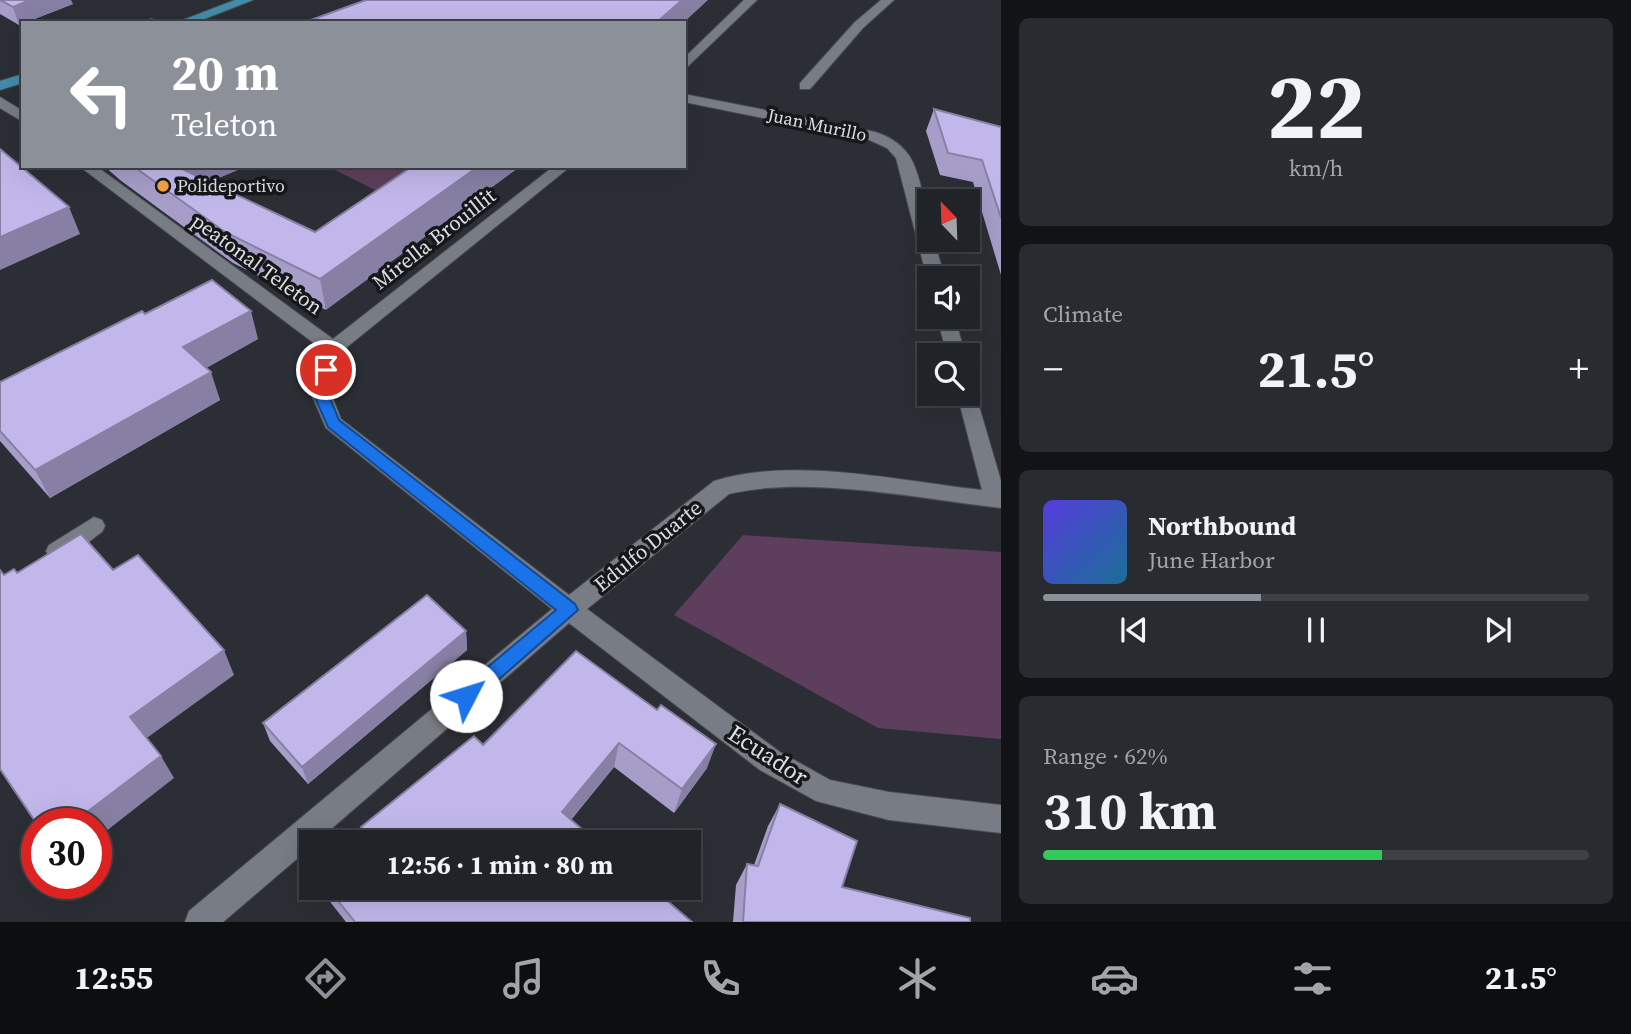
<!DOCTYPE html>
<html lang="en">
<head>
<meta charset="utf-8">
<style>
	:root { --surface:#202328; --page:#282b30; --text:#f1f3f6; --muted:#a2a4a8; --line:#3d4045; --accent:#8c9099 }
	body { margin:0; font-family:"Source Serif 4",serif; background:var(--page); color:var(--text); height:100vh; display:flex; flex-direction:column; font-size:26px; white-space:nowrap }
	* { box-sizing:border-box; margin:0 }
	p { font-size:23px; color:var(--muted) }
	.icon { flex:none; width:38px; height:38px; fill:none; stroke:currentColor; stroke-width:2; stroke-linecap:round; stroke-linejoin:round }
	.map { position:relative; flex:1; overflow:hidden }
	.drawer { display:flex; flex-direction:column; gap:18px; padding:18px; background:#121316; width:630px }
	.drawer>* { flex:none }
	.hud { position:absolute; left:21px; top:21px; width:665px; height:147px; border-radius:0px; box-shadow:0 7px 28px #0002,0 0 0 2px var(--line); background:#8c9099; color:#fff; overflow:hidden }
	.needle { width:46px; rotate:337deg }
	.buttons { position:absolute; left:917px; top:189px; display:grid; gap:14px }
	.buttons a { display:grid; place-items:center; width:63px; height:63px; border-radius:0px; background:var(--surface); box-shadow:0 7px 28px #0002,0 0 0 2px var(--line); font-size:35px }
	.speed { position:absolute; left:21px; top:808px; display:flex; gap:14px; font-size:35px; font-weight:700; text-align:center }
	.speed>* { display:grid; place-content:center; width:91px; height:91px; border-radius:50%; background:var(--surface); box-shadow:0 7px 28px #0002,0 0 0 2px var(--line); line-height:1 }
	.speed .limit { border:10px solid #d22; background:#fff; color:#111 }
	.pin { position:absolute; display:grid; place-items:center; width:60px; height:60px; color:#fff; margin:-30px; border:4px solid #fff; border-radius:50%; box-shadow:0 2px 7px #0007 }
	.me { position:absolute; width:77px; margin:-38px; rotate:50deg; stroke-linejoin:round; filter:drop-shadow(0 0 5px #0008) }
	.turn { display:flex; align-items:center; gap:24px; height:147px; padding:0 35px; font-size:32px }
	.turn .icon { width:91px; height:91px; stroke-width:2.5 }
	.turn b { display:block; font-size:49px; line-height:60px }
	.big { font-size:52px; font-weight:700; line-height:1.1 }
	.drawer .card { flex:1; display:flex; flex-direction:column; justify-content:center; gap:10px; min-width:0; padding:0 24px; border-radius:10px; background:var(--page) }
	.drawer .dial { align-items:center; gap:0 }
	.dial b { font-size:91px; line-height:1 }
	.song { display:flex; align-items:center; gap:21px }
	.cover { width:84px; height:84px; border-radius:10px; background:linear-gradient(135deg,hsl(250 70% 55%),hsl(200 70% 35%)) }
	.played { height:7px; border-radius:4px; background:linear-gradient(90deg,var(--accent) 40%,var(--line) 40%) }
	.keys { display:flex; justify-content:space-around; direction:ltr }
	.heat { display:flex; justify-content:space-between; align-items:center; font-size:38px; direction:ltr }
	.charge { height:10px; border-radius:5px; background:linear-gradient(90deg,#34c759 62%,var(--line) 0) }
	.trip { position:absolute; left:299px; top:830px; width:402px; height:70px; border-radius:0px; background:var(--surface); box-shadow:0 7px 28px #0002,0 0 0 2px var(--line); font-weight:700; line-height:70px; text-align:center }
	.tabs { display:flex; height:112px; justify-content:space-around; align-items:center; background:#0d0e10; color:var(--muted) }
	.tabs .icon { width:49px; height:49px }
	.tabs .on { color:var(--accent) }
	.tabs b { font-size:32px; color:var(--text) }
	main { display:flex; flex:1; min-height:0 }
	.map>svg:first-child { display:block }
</style>
</head>
<body>
<main>
<div class="map">
<svg width="1001" height="922" viewBox="0 0 1001 922">
	<rect width="100%" height="100%" fill="#2b2f35"/>
	<!-- green -->
	<path fill="#5d3f5d" d="M327,166H417L377,191Z
		M743,535L1001,552V739L878,728L674,615Z"/>
	<g fill="none" stroke-linecap="round" stroke-linejoin="round">
		<defs>
			<path id="minor" d="M744,0H757L684,70V58Z
				M881,0H894L863,28L810,89H800V83L855,22Z
				M684,94L871,131C885,134 899,142 908,154C920,169 929,220 929,240H934L945,278H929V281L927,278L896,158L887,148L867,139L684,102Z
				M0,97L23,111V122L0,108Z
				M79,166H96L333,339L554,166H571L342,351L330,391L341,419L569,595L714,481C793,456 900,481 982,490L957,394H968V387L974,389L1001,481V508C919,499 808,475 729,494L587,609L780,752L830,780L889,792L1001,805V833L889,820L816,801L760,770L569,623L316,842H312V846L223,922H185L189,911L552,609L326,428L310,391L323,350Z
				M937,317H955L965,355H947Z
				M94,517L102,520L105,526L102,532C87,542 67,564 49,557L46,551L49,545Z"/>
			<path id="major" d="M235,0H253L194,23H175Z
				M23,74V83L0,90V81Z"/>
		</defs>
		<!-- minor casing -->
		<use href="#minor" stroke="#484b50" stroke-width="2"/>
		<!-- major casing -->
		<use href="#major" stroke="#484b50" stroke-width="2"/>
		<!-- path -->
		<path stroke="#63666c" stroke-width="2.5" stroke-dasharray="4.5 2.5" stroke-linecap="butt" d="M142,23L155,18"/>
		<!-- minor -->
		<use href="#minor" fill="#787c84" fill-rule="evenodd"/>
		<!-- major -->
		<use href="#major" fill="#428da9" fill-rule="evenodd"/>
	</g>
	<!-- wall -->
	<path fill="#a69dc9" d="M0,0L73,4L19,25L0,14Z
		M934,109L1001,127V275L973,182L940,175L926,131Z
		M104,166H247L209,182L315,232L326,310L233,263L120,180Z
		M258,339L206,368L220,400L50,498L0,441V382Z
		M466,631L467,650L308,784L270,741L263,723Z
		M576,651L707,768L674,813L614,767L571,820L597,842H366L361,827L483,745Z
		M780,804L842,887L970,922H733L736,885L747,864L754,865L768,826Z
		M325,887H651L692,922H346L331,903Z"/>
	<!-- shaded-wall -->
	<path fill="#8780a4" d="M30,0H71L73,4L19,25L13,7Z
		M682,0H708L683,23H656Z
		M172,166H247L180,194Z
		M479,166H521L326,310L320,279Z
		M69,207L80,234L0,270V237Z
		M251,311L258,339L192,376L183,347Z
		M211,372L220,400L50,498L35,470Z
		M466,631L467,650L308,784L302,767Z
		M224,650L234,675L144,740L130,717Z
		M619,743L614,767L559,834L562,812Z
		M716,744L707,768L674,813L682,789Z
		M161,756L174,778L96,839V824H71Z"/>
	<!-- building -->
	<path fill="#c1b7ea" stroke="#8780a4" stroke-width="2" d="M0,0H30L13,7Z
		M366,0H682L656,23H317L311,20Z
		M934,109L1001,127V218L982,160L948,153Z
		M0,149L69,207L0,237Z
		M133,166H176L315,232L413,166H479L320,279L225,232Z
		M212,280L251,311L183,347L211,372L35,470L0,431V382L142,311L145,314Z
		M81,534L113,570L138,555L224,650L130,717L161,756L71,824H37L0,769V570L4,575L14,569L17,573Z
		M427,595L466,631L302,767L263,723Z
		M576,651L657,710L661,705L716,744L682,789L619,743L562,812L597,842H369L373,838L361,827L474,736L483,745Z
		M780,804L857,841L842,887L970,918V922H743L747,864L758,866Z
		M327,887H651L692,922H355Z"/>
	<!-- route -->
	<path fill="#1a73e8" stroke="#114b97" stroke-width="2" d="M326,365L334,370L327,391L339,420L575,604L578,610L473,702L466,705L460,702L457,696L460,690L556,610L328,427L312,391L319,370Z"/>
	<!-- markers -->
	<circle fill="#f5a246" stroke="#15171a" stroke-width="2.5" cx="163" cy="186" r="7"/>
	<g text-anchor="middle" stroke-width="7" stroke-linejoin="round" paint-order="stroke">
		<!-- far-street labels -->
		<g font-size="18" fill="#dcdee2" stroke="#15171a">
			<text transform="translate(817 125) rotate(12)" y="6">Juan Murillo</text>
		</g>
		<!-- far-poi labels -->
		<g font-size="18" fill="#dcdee2" stroke="#15171a" text-anchor="start">
			<text x="177" y="192">Polideportivo</text>
		</g>
		<!-- street labels -->
		<g font-size="21" fill="#dcdee2" stroke="#15171a">
			<text transform="translate(434 239) rotate(-38)" y="7">Mirella Brouillit</text>
			<text transform="translate(257 264) rotate(36)" y="7">peatonal Teleton</text>
			<text transform="translate(648 546) rotate(-39)" y="7">Edulfo Duarte</text>
		</g>
		<!-- near-street labels -->
		<g font-size="24" fill="#dcdee2" stroke="#15171a">
			<text transform="translate(768 755) rotate(33)" y="8">Ecuador</text>
		</g>
	</g>
</svg>
<div class="buttons">
<a><svg class="needle" viewBox="-14 -14 28 28"><path d="M0-13l5 13h-10z" fill="#e53935"/><path d="M0 13l5-13h-10z" fill="#a2a4a8"/></svg></a>
<a><svg class="icon" aria-label="sound" viewBox="0 0 24 24"><path d="M4 9h4l5-4v14l-5-4H4zM17 9q2 3 0 6"/></svg></a>
<a><svg class="icon" aria-label="search" viewBox="0 0 24 24"><circle cx="10" cy="10" r="6"/><path d="M15 15l6 6"/></svg></a>
</div>
<div class="speed"><div class="limit">30</div></div>
<div class="pin" style="left:326px;top:370px;background:#d93025"><svg class="icon" aria-label="arrive" viewBox="0 0 24 24"><path d="M6 21V4h12l-3 4 3 4H6"/></svg></div>
<svg class="me" style="left:466px;top:696px" viewBox="-20 -20 40 40"><circle r="19" fill="#fff"/><path d="M0-13L10 11 0 6-10 11z" fill="#1a73e8"/></svg>
<div class="trip">12:56 · 1 min · 80 m</div>
<div class="hud">
<div class="turn"><svg class="icon" aria-label="left" viewBox="0 0 24 24"><path d="M17 20v-9H6M10 6l-5 5 5 5"/></svg><div><b>20 m</b>Teleton</div></div>
</div>
</div>
<section class="drawer">
<div class="card dial"><b>22</b><p>km/h</p></div>
<div class="card"><p>Climate</p>
<div class="heat"><a>−</a><b class="big">21.5°</b><a>+</a></div>
</div>
<div class="card">
<div class="song"><i class="cover"></i><div><b>Northbound</b><p>June Harbor</p></div></div>
<div class="played"></div>
<div class="keys"><svg class="icon" aria-label="previous" viewBox="0 0 24 24"><path d="M18 5L8 12l10 7zM5 5v14"/></svg><svg class="icon" aria-label="pause" viewBox="0 0 24 24"><path d="M8 5v14M16 5v14"/></svg><svg class="icon" aria-label="next" viewBox="0 0 24 24"><path d="M6 5l10 7-10 7zM19 5v14"/></svg></div>
</div>
<div class="card"><p>Range · 62%</p><b class="big">310 km</b><div class="charge"></div></div>
</section>
</main>
<nav class="tabs">
<b>12:55</b>
<svg class="icon on" aria-label="directions" viewBox="0 0 24 24"><path d="M12 3l9 9-9 9-9-9zM9 14v-3h6M13 9l2 2-2 2"/></svg>
<svg class="icon" aria-label="music" viewBox="0 0 24 24"><path d="M9 18V5l10-2v13"/><circle cx="6" cy="18" r="3"/><circle cx="16" cy="16" r="3"/></svg>
<svg class="icon" aria-label="phone" viewBox="0 0 24 24"><path d="M5 4h4l2 5-3 2q2 4 5 5l2-3 5 2v4C11 20 4 13 5 4z"/></svg>
<svg class="icon" aria-label="climate" viewBox="0 0 24 24"><path d="M12 3v18M4 7l16 10M4 17L20 7"/></svg>
<svg class="icon" aria-label="car" viewBox="0 0 24 24"><path d="M5 17H2v-5l4-1 3-4h7l3 4 3 1v5h-3M9 17h6M6 11h13"/><circle cx="7" cy="17" r="2"/><circle cx="17" cy="17" r="2"/></svg>
<svg class="icon" aria-label="filters" viewBox="0 0 24 24"><path d="M4 7h16M4 17h16"/><circle cx="9" cy="7" r="2"/><circle cx="15" cy="17" r="2"/></svg>
<b>21.5°</b>
</nav>
</body>
</html>
